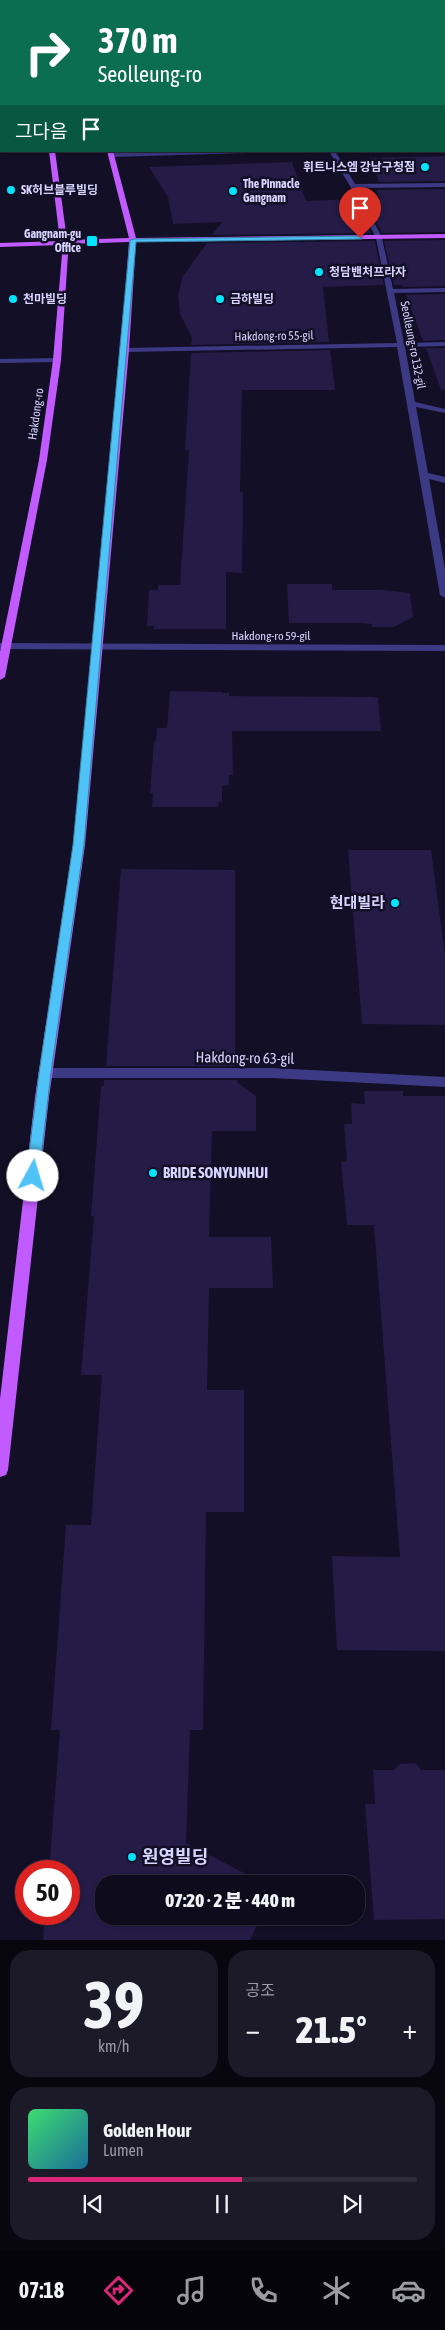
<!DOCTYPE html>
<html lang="ko">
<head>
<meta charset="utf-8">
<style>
	:root { --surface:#0e0b1c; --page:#1c1929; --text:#f1f3f6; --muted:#9b9ba3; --line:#2e2b3b; --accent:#db2777 }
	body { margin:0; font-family:"Asap Condensed","Noto Sans KR",sans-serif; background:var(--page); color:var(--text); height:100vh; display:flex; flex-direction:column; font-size:19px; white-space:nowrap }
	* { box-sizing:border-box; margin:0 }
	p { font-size:16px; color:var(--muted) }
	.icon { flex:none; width:28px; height:28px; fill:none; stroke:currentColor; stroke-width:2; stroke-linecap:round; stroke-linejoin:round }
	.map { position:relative; height:1940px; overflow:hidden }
	.details { display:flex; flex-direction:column; gap:10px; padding:10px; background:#08060f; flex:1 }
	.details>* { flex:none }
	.hud { position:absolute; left:0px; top:0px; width:445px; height:152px; box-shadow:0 1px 4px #0004,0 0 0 1px var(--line); background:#0b6e4f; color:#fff; overflow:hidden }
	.speed { position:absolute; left:15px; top:1860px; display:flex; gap:10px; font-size:25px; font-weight:700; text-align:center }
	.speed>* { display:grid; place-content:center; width:65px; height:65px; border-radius:50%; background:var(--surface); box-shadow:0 1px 4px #0004,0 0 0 1px var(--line); line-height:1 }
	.speed .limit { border:8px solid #d22; background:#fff; color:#111 }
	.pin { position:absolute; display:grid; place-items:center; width:42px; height:42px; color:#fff; margin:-51px -21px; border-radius:50% 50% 50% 0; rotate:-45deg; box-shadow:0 0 5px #0007 }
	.pin .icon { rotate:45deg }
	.me { position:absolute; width:55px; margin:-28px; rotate:6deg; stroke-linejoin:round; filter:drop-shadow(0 0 4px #0008) }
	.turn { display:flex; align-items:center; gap:18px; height:105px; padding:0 15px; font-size:22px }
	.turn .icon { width:65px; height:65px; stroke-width:2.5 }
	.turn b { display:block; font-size:35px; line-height:42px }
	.then { display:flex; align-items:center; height:48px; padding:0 15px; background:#0003; gap:10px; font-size:19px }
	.big { font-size:38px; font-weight:800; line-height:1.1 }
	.details .card { flex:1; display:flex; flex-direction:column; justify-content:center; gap:8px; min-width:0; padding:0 18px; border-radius:20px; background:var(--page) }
	.details .dial { align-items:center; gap:0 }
	.dial b { font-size:65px; line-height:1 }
	.song { display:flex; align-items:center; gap:15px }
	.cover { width:60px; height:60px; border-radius:8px; background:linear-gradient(135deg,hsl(140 70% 55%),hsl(200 70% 35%)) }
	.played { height:5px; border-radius:2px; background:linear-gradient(90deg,var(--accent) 55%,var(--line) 55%) }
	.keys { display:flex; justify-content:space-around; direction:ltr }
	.heat { display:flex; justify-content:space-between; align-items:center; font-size:28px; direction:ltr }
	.details .tiles { flex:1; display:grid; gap:10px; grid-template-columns:1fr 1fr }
	.card:last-child { grid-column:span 2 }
	.trip { position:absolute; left:95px; top:1875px; width:270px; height:50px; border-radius:20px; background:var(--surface); box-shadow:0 1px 4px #0004,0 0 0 1px var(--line); font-weight:800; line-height:50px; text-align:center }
	.tabs { display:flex; height:80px; justify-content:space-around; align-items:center; background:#06040b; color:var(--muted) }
	.tabs .icon { width:35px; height:35px }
	.tabs .active { color:var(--accent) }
	.tabs b { font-size:22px; color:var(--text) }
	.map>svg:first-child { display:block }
</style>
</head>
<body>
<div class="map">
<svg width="445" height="1940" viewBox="0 0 445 1940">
	<rect width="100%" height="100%" fill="#130f26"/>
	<!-- building -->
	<path fill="#241b47" d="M445,156V181L379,182L370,158Z
		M292,162L306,201L354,199L371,233L212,235L222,222L173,224L168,197L149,167Z
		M445,189V232L382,233L364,199L380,198L376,190Z
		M445,240V286L403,287L402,285H394L384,241Z
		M375,241L384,285L323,287L329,342L191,345L192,338L180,314L178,294L183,276L207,243Z
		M445,294V340L423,341L406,295Z
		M426,348H445V390H441Z
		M330,350L335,390H242L240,492H243L242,573L226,572V629H154V626H147L149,590H158V585H180L189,450H185L191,353Z
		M287,584H332V590H383L410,593L413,617L394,627H372V624L359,623H289Z
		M170,691L222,692V693H229V696L372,697L378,698L381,731H232L233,775H229V785L222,786V802L219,801L218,807H152L153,793H150L154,741H156L157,728H167Z
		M348,850H431L445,955V1025L362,1024Z
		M121,869L235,870V1066H106Z
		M104,1080H237L238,1083L256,1096V1131H212L209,1237H271L273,1288H209L207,1390H244V1512H206L203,1730H190L186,1843L265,1884H104V1916H261L250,1940H43L45,1914H69V1871H49L60,1730H51L66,1525H91L102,1375H81L94,1216H91L101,1086H104Z
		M364,1091H403V1096H445V1651L337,1650L332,1556L400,1557L374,1225H347L341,1162L347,1161L344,1124H352L351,1103L365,1104Z
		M416,1763L421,1770H445V1919L374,1920L365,1804H375L373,1770H394L400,1764Z"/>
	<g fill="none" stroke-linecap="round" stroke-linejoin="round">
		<!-- minor -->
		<path fill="#3d3a85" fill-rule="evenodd" d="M242,0H247V1H243Z
			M334,0H338V1H334Z
			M411,0H415V1H411Z
			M445,35V39L444,38V36Z
			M0,43L1,44V46L0,47Z
			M444,54L445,55V61L444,60Z
			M444,87H445V91H444Z
			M0,99H1V103H0Z
			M444,114H445V118H444Z
			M444,146H445V150H444Z
			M208,151H314L111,157L108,155L111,153Z
			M329,151H335L355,184L445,183V187L357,188L382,238L393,289L445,288V292L394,293L404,343L445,342V346L405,347L415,402L445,409V413L416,407L428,473L445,477V483L429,479L445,569V598L440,595L397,347L125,352L121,350L125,348L397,343L376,238L350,186Z
			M60,358V362H57L0,363V359Z
			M0,643L445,645V651L0,649Z
			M45,1068H272L445,1077V1087L272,1078H45L40,1076L38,1073L40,1070Z"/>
		<!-- major -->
		<path fill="#c25bff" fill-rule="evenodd" d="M22,0H26V1H22Z
			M66,0H70V1H66Z
			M49,151H55L67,240L129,238L107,151H113L136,238L445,234V238L136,242L129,350L85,845L49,1097L8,1470L6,1475L0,1477V1399L35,1097L73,845L121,350L129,242L67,244L68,254L61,360L47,460L5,677L0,680V652L39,460L53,360L62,254L60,245L0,247V243L60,241Z"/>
	</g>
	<!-- route -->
	<path fill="#4fc3f7" stroke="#337fa1" d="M360,236L362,239L136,242L84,845L51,1073L39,1176L37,1179H28L26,1176L39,1073L73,845L130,240L134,239Z"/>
	<!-- markers -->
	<g fill="#00e5ff" stroke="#130f26" stroke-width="2">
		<circle cx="425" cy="167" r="5"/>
		<circle cx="11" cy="190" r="5"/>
		<circle cx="233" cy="191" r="5"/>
		<rect x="86" y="235" width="12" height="12" rx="2.5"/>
		<circle cx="319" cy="272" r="5"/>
		<circle cx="13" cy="299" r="5"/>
		<circle cx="220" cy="299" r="5"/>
		<circle cx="395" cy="903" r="5"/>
		<circle cx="153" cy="1173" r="5"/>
		<circle cx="132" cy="1857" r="5"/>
	</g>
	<g text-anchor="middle" stroke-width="5" stroke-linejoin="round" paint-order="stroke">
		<!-- far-poi labels -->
		<g font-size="12" font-weight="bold" fill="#d9d4ff" stroke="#130f26" text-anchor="start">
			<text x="415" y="171" text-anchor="end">휘트니스엠 강남구청점</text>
			<text x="243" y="188">The Pinnacle<tspan x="243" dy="14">Gangnam</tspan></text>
			<text x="21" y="194">SK허브블루빌딩</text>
			<text x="81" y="238" text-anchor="end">Gangnam-gu<tspan x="81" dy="14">Office</tspan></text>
			<text x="329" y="276">청담밴처프라자</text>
			<text x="23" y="303">천마빌딩</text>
			<text x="230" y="303">금하빌딩</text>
		</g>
		<!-- far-street labels -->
		<g font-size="12" fill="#d9d4ff" stroke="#130f26">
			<text transform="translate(274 336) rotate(-1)" y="4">Hakdong-ro 55-gil</text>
			<text transform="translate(413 345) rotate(79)" y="4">Seolleung-ro 132-gil</text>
			<text transform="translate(36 414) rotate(-82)" y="4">Hakdong-ro</text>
			<text x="271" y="640">Hakdong-ro 59-gil</text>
		</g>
		<!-- poi labels -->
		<g font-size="15" font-weight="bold" fill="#d9d4ff" stroke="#130f26" text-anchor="end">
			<text x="385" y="908">현대빌라</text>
			<text x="163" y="1178" text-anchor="start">BRIDE SONYUNHUI</text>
		</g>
		<!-- street labels -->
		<g font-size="15" fill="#d9d4ff" stroke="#130f26">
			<text transform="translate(245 1058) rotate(1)" y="5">Hakdong-ro 63-gil</text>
		</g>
		<!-- near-poi labels -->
		<g font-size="18" font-weight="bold" fill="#d9d4ff" stroke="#130f26" text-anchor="start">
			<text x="142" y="1863">원영빌딩</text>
		</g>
	</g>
</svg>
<div class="speed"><div class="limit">50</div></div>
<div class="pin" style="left:360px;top:238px;background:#d93025"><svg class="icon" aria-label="arrive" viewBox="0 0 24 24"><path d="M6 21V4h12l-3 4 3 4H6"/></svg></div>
<svg class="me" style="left:33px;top:1176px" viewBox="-20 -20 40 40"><circle r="19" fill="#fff"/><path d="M0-13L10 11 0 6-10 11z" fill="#4fc3f7"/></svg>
<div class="trip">07:20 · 2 분 · 440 m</div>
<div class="hud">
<div class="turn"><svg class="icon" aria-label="right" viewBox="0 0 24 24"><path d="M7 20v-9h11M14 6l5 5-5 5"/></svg><div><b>370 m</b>Seolleung-ro</div></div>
<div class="then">그다음<svg class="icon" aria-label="arrive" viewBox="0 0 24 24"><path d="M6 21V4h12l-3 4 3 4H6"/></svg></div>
</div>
</div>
<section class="details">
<div class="tiles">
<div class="card dial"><b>39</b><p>km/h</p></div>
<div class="card"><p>공조</p>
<div class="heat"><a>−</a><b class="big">21.5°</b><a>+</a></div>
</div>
<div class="card">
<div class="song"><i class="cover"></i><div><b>Golden Hour</b><p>Lumen</p></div></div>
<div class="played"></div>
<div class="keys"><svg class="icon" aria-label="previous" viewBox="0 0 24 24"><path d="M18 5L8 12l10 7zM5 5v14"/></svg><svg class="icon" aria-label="pause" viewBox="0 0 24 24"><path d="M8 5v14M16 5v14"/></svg><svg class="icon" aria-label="next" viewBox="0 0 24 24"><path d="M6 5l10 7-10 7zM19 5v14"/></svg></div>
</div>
</div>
</section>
<nav class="tabs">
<b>07:18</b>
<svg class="icon active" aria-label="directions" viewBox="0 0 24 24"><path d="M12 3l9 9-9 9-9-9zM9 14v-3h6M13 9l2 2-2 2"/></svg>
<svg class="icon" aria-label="music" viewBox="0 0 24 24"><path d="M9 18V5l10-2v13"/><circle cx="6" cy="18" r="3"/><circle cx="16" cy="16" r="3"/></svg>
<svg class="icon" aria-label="phone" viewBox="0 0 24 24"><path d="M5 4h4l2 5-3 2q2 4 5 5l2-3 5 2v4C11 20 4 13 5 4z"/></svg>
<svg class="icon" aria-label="climate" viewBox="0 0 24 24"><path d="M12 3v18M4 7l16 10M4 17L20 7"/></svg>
<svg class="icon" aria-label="car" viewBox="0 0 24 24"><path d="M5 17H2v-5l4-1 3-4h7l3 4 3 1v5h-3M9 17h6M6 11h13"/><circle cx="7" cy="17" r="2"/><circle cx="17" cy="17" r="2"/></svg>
</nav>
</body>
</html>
